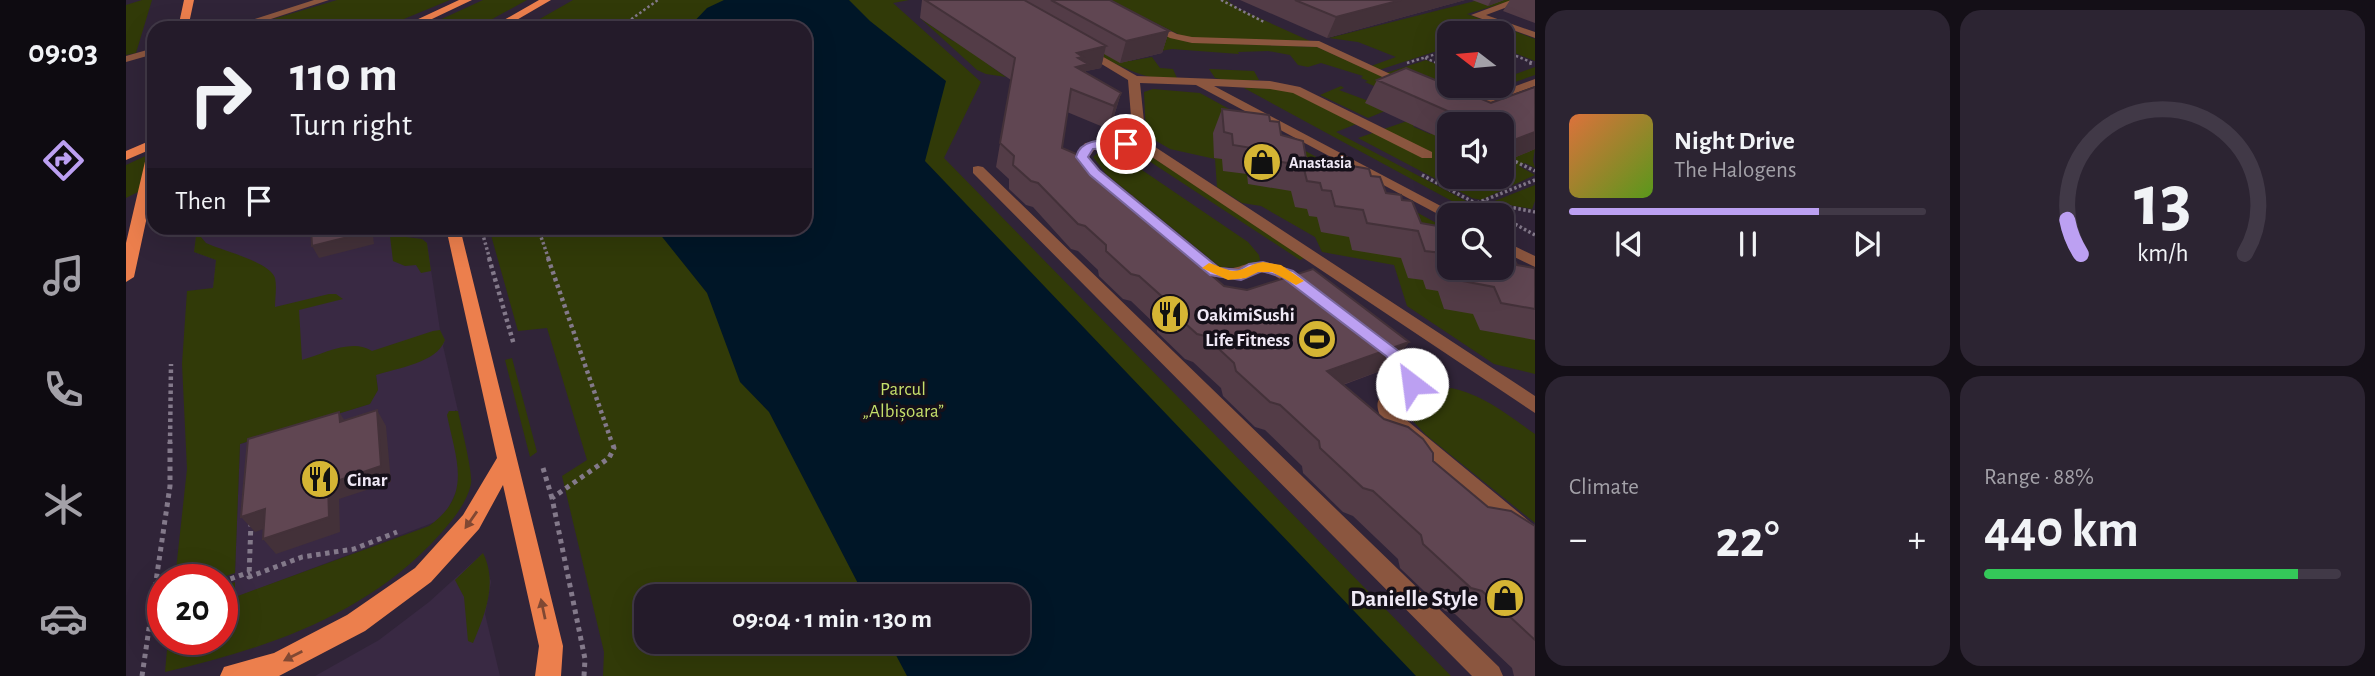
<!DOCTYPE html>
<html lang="en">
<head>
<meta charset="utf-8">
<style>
	:root { --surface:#241b2a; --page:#2c2432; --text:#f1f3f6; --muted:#a3a1a8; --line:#413947; --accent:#bca0f2 }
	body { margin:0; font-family:"Alegreya Sans",sans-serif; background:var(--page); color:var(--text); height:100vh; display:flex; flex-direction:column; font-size:26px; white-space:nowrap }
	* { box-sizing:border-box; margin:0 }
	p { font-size:23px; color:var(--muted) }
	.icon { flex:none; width:38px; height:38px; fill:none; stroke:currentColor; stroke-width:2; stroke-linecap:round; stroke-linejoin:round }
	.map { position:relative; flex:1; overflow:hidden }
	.panel { display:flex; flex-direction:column; gap:10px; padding:10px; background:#140f17; width:840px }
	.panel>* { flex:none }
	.guide { position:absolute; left:21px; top:21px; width:665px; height:214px; border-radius:21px; box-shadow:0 7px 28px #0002,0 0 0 2px var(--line); background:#241b2a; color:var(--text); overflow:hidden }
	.needle { width:46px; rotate:286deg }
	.buttons { position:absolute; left:1311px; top:21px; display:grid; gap:14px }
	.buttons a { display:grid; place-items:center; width:77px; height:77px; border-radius:14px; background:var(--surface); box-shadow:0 7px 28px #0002,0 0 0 2px var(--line); font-size:35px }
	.speed { position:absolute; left:21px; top:564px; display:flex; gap:14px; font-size:35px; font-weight:700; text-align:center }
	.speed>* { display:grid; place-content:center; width:91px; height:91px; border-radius:50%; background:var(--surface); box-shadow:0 7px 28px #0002,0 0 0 2px var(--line); line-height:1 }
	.speed .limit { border:10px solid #d22; background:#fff; color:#111 }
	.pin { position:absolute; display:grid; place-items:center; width:60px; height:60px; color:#fff; margin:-30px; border:4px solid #fff; border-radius:50%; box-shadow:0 2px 7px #0007 }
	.me { position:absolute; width:77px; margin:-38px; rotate:330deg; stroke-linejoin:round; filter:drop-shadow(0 0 5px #0008) }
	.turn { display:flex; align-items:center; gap:24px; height:147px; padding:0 28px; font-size:32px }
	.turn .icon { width:91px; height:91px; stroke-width:2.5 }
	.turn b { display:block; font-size:49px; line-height:60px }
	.then { display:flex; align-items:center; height:66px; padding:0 28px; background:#0003; gap:14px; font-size:26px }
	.big { font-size:52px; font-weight:700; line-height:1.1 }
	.panel .tile { flex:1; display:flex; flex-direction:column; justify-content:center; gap:10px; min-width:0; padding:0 24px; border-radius:21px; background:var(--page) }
	.panel .dial { align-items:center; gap:0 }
	.dial svg { height:182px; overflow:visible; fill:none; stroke:var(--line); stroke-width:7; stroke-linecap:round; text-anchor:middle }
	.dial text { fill:var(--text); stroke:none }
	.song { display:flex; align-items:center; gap:21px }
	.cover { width:84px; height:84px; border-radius:10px; background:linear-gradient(135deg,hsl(20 70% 55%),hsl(90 70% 35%)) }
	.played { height:7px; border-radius:4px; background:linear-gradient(90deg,var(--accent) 70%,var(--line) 70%) }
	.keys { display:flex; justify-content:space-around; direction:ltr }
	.heat { display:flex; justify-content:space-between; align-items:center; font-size:38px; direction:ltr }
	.charge { height:10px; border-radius:5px; background:linear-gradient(90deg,#34c759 88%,var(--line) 0) }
	.panel .tiles { flex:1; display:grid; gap:10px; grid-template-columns:repeat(2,1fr) }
	.trip { position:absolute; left:508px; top:584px; width:396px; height:70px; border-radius:21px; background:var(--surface); box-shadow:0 7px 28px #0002,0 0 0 2px var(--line); font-weight:700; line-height:70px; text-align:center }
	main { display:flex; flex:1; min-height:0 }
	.tabs { display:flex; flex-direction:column; width:126px; justify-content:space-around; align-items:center; background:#0e0b11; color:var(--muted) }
	.tabs .icon { width:49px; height:49px }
	.tabs .on { color:var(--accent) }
	.tabs b { font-size:32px; color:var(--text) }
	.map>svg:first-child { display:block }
</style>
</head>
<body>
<main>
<nav class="tabs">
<b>09:03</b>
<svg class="icon on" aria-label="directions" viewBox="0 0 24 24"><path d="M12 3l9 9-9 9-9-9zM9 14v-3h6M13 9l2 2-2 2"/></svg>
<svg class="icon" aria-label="music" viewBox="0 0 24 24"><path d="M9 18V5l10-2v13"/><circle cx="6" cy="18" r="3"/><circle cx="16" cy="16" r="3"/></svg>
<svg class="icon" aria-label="phone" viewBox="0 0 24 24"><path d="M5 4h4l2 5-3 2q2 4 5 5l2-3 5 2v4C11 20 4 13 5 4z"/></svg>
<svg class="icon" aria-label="climate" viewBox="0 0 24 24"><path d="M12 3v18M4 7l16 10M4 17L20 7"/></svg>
<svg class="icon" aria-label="car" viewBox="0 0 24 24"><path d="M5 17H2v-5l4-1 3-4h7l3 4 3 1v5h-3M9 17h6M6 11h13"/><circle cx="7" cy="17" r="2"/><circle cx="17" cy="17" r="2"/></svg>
</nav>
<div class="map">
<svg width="1409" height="676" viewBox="0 0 1409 676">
	<rect width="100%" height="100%" fill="#302438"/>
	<!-- built -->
	<path fill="#392943" d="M71,228H278L280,237L296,239L301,243L314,330L319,340L317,346L332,411L329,410L333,486L321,511L309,522L108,598L114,444L243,404L252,390L250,375L119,420L87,288L90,260L68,252Z
		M357,553L365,582L359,614L374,676H189L253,640L303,602Z"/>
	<!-- green -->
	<path fill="#313a08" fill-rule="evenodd" d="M16,0H26L10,53L0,55V5Z
		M211,0H324L256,28H117Z
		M357,0H401L350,28H296Z
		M447,0H783L767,3L855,82L818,158L1325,676H477L478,652L436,476L461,460L421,328L392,331L363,228H679V28H398ZM520,597H891V642H520Z
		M919,0H972L1061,42L1191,47L1342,115L1385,99L1409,110V113L1396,111L1381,119L1377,117L1367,121L1373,124H1328L1315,118L1319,116L1312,113L1314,111C1289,100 1265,94 1239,82L1242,81L1235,78L1237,76L1195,63L1182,67L1172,65L1164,55L1142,51L1112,52L1113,54L1046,49L1028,52L1022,49L1024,48L1020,45L1022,43L1011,37L997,36L971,22L974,21L962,11L958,12L946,6L919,11L951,26L945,28L971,42L978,41L1000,53L995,55L1004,61L1026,57L1034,68L1047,69L1051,78C1016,90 923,25 891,6Z
		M983,0H1101L1111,8L1184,41L1060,38Z
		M1353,0H1388L1341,14L1380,28L1365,33H1323V47L1253,70L1245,66L1270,57L1232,42L1203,38Z
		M794,18L827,41L836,40L863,65L880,77L860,74L851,70Z
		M1388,31L1409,39V61L1376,48V35Z
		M1300,60L1323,69L1324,86L1304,93L1260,73Z
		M1409,67V75L1338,100L1321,99L1356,86H1376V79Z
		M1083,69L1128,71L1133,80L1105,81L1089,78Z
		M1215,86L1218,88L1213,90L1264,109L1242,118L1194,95Z
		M1118,88L1165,89L1233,123L1210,132L1342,202L1335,206Z
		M1027,89L1074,93L1323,230V268H1376L1409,279V374L1368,364L1281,306L1268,265L1196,252L1189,237L1135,206L1116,203L1091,187L1089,159L1044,149L1020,135L1018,92Z
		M1284,120L1288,127L1304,134L1323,126V177H1376V153L1409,149L1407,161L1409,168L1399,163L1393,166L1409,175L1355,200L1346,198L1232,138Z
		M975,150L988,151L1122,242L1133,255L1134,260L1118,268L1094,267L980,174L967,157Z
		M28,152V184L0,198V165Z
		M1023,155L1180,257L1174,260L1017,157Z
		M1409,185V201L1406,209L1366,202Z
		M71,228H76L75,237L80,243C95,250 144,262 149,278C151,287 149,298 149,307L203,294H210L217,299L173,310L176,360C197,354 226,338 246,351L307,331L314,330L319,340C311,363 271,368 250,375L252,390L244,404L114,444L109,573L91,579H49L61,469L56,364L61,291L87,288L90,260L68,252Z
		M263,228H278L280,237L296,239L301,243L305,271L295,273L290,265L279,266L267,261Z
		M386,358L411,452L404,457L379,360Z
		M1325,388C1358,395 1382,415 1409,434V523L1300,435L1285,419V407Z
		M323,411H332C335,426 347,472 345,484C340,507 319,529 304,545C231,619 137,649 39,672L42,639H96V587L109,582V597L303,526C347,495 330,460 321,415Z
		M357,553C372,583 359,614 347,643L342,641L338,597L329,580Z"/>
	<!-- water -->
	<path fill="#001627" d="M598,0H723L744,21L820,81L799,161L1290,676H781L763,642H891V597H739L643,412L614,382L581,293L529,228H522H679V28H562L581,8Z"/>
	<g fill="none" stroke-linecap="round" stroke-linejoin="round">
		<!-- path-far3 -->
		<path stroke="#83798a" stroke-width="2.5" stroke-dasharray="2.5 2.5" stroke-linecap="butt" d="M1095,0L1138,22
			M493,28L532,0
			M1376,50L1407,63L1403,64
			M1299,58L1323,68
			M1281,63L1323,50"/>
		<!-- path-far2 -->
		<path stroke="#83798a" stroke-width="3.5" stroke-dasharray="2.5 2.5" stroke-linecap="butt" d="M1376,155L1409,171
			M1296,175L1372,215
			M1358,202L1409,212
			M1351,203L1409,180
			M1376,217L1409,235
			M355,228L364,260
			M412,228L423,260"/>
		<!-- path-far1 -->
		<path stroke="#83798a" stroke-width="4.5" stroke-dasharray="3.5 3.5" stroke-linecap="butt" d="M363,258L388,345
			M422,258L486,443
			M44,443L45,364"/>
		<!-- path -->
		<path stroke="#83798a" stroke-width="5" stroke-dasharray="4.5 4.5" stroke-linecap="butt" d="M417,468L426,498
			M125,522L123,577L176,557L228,549L271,532
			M96,582L124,572
			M27,606L37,603
			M16,676L44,486V442
			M458,676L459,659L426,498L483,458L488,448L486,442"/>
		<!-- service -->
		<path fill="#8b563f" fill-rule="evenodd" d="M1385,0H1400L1360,15L1409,32V38L1345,15Z
			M1022,20L1051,34L1066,37L1193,41L1288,85L1278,87L1191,47L1066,43L1044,38L1018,25L1017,23Z
			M958,46L1011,76L1144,81L1174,87L1306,152V158H1296L1167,93L1144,89L1088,86L1328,213L1330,215H1323V220L1070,85L1014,83L1020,141L1409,396V413L1011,147L968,150L963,157L973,170L1093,267C1113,270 1110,266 1126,263C1147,258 1178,274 1191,290L1189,294H1177L1146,274L1131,272L1115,280L1083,276L963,176L949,157L959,143L1007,140L1002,80L954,51V47Z
			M1409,79V86L1340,111L1330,108Z
			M852,166L857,167L1373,667L1377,676H1346L847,173V167Z
			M1376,240L1409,256V267L1376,251Z
			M1253,337L1281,356L1295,377L1293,389L1270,402L1272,413L1409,526V549L1401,546L1257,422C1243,396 1258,394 1277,381L1273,370L1244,343Z"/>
		<!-- minor -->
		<path fill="#8b563f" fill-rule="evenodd" d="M188,0H203L117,28H101Z
			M28,48V54L0,62V56Z"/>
		<!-- primary -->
		<path fill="#ec7f4d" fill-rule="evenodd" d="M58,0H68L62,28H52Z
			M333,0H346L287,28H273Z
			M413,0H425L377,28H364Z
			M28,139V148L0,160V151Z
			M28,149V184L8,277L0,282V243L21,153Z
			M320,228H334L437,646L435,676H409L413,646L377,485L353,529L305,582L239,631L153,676H94L98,667L148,653L221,615L289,568L337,515L371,458Z"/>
	</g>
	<!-- wall -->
	<path fill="#533c47" d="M796,0H984L1043,31L1036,53L994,63L978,54L975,68L960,71V73L995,93L988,116L982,129L941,112L936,148L1098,286L1283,342L1265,367L1217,385L1362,507L1409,526V676H1388L1386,668L1329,614L1319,611L1274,568L1272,559L1227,516L1217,512L1177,473L1176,466L1139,430L1129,427L1097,396L1095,388L1067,362L1059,359L1031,332V326L1005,301L997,299L973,276L972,270L952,251L945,249L907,207L900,205L883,189V179L870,167L885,80L794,18Z
		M1114,0H1339L1201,38Z
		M1346,0H1378L1362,6Z
		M1384,0H1409V23L1377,11Z
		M1280,68L1365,103L1409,87V149L1376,163V124H1323V142L1239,103L1251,80Z
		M1096,109L1144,121L1155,135L1180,158L1245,176L1260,193L1276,200L1295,223L1323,228V268H1376L1391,265L1409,269V340L1354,330L1347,314L1318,309L1312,291L1300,289L1297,280L1282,278L1275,258L1226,250L1223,237L1195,232L1191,217L1183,216L1181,209L1169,207L1165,191L1122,184L1121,174L1097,171L1096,159L1088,158L1087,133Z"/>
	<!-- shaded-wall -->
	<path fill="#433139" d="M1275,0H1339L1201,38L1210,17Z
		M1365,0H1378L1362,6Z
		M1043,31L1036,53L994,63L1000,41Z
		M980,46L975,68L960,71L957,86L945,89L951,53Z
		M995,93L988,116L982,129L988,106Z
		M1409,132V149L1376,163V158L1388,140Z
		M241,228H246L248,244L193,258L186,246Z
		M1283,342L1265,367L1185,396L1201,371Z
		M251,410L260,426L265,482L213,499L214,532L150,554L137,539L202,484Z
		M213,412L223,427L214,422Z
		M139,509L152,524L129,532L115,517Z"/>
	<!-- building -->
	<path fill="#604652" stroke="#433139" stroke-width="2" d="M799,0H898L980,46L951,53L957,57L952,58L962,64L950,67L995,93L988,106L945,89L936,148L962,159L964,173L984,190L1006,196L1012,202V213L1037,234L1062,245L1070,262L1098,286L1121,290L1187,269L1283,342L1201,371L1258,419L1282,427L1297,439L1307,453V461L1362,507L1385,511L1409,526V640L1356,591L1345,588L1297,544L1295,535L1247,491L1237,488L1194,448L1193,441L1154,405L1144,402L1110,371L1108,363L1079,336L1071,334L1041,307V301L1013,276L1005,274L980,251V245L959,226L952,224L912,183L905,181L887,165L888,156L874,143L889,58Z
		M925,0H984L1043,31L1000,41Z
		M1169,0H1275L1210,17Z
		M1280,68L1365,103L1409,87V132L1388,140L1376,135V124H1351L1251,80Z
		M1096,109L1143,115L1144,121L1153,122L1155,135L1177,141L1180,158L1243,169L1245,176L1254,177L1260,193L1275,195L1276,200L1286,201L1295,223L1323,228V263L1319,262L1316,253L1299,251L1292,231L1241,223L1237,210L1209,206L1205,191L1196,190L1194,183L1181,181L1177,165L1133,159L1132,149L1107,145L1106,134L1098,132Z
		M185,228H241L242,232L186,246Z
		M1376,245L1382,246L1391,265L1408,268L1409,269V309L1375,303L1368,287L1337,281L1332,268H1376Z
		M251,410L255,466L202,484L203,517L137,539L139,509L115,517L122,439L213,412L214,422Z"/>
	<!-- one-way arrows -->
	<defs><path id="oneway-solid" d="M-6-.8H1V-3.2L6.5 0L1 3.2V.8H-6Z" transform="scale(1.75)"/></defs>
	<g fill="#804833">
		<use href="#oneway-solid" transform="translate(345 520) rotate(125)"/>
		<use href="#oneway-solid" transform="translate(417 609) rotate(-102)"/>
		<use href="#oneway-solid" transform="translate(167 656) rotate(153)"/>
	</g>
	<!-- route -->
	<path fill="#bca0f2" stroke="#7a689d" stroke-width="2" d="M1000,141L1006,144L1004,147L967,149L962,157L973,170L1093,268L1113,270L1123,264L1137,262L1167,271L1287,362L1295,384L1292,389H1280L1273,369L1260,356L1156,277L1136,271L1115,280L1084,275L964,175L950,157C955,136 982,141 1000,141Z"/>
	<!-- slow -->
	<path fill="#f59e0b" d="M1137,262L1155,265L1178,281L1170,285L1146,272H1132L1120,278L1102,280L1076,268L1083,263C1091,265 1099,270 1107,271C1117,271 1127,263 1137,262Z"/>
	<!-- icons -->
	<defs>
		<symbol id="shop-disc" viewBox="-11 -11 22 22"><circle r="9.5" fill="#d5b534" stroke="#151019"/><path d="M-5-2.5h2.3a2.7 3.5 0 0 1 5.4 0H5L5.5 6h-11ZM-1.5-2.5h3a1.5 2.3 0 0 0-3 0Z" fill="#111"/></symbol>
		<symbol id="restaurant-disc" viewBox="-11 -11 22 22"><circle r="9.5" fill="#d5b534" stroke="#151019"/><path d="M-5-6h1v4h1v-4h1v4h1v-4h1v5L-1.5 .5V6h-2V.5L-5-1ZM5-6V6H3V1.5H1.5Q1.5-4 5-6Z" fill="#111"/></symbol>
		<symbol id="stadium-disc" viewBox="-11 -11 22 22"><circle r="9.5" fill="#d5b534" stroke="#151019"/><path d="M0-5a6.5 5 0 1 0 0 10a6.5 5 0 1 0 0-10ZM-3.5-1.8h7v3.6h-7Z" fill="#111"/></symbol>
	</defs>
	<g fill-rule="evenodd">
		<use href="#shop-disc" x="1114" y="140" width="44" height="44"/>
		<use href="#restaurant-disc" x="1022" y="292" width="44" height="44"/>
		<use href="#stadium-disc" x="1169" y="317" width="44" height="44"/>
		<use href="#restaurant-disc" x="172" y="457" width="44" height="44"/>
		<use href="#shop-disc" x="1357" y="576" width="44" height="44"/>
	</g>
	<g text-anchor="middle" stroke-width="7" stroke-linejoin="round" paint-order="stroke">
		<!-- far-poi labels -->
		<g font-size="16" font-weight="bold" fill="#f0e9f6" stroke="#151019" text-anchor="start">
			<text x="1163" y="168">Anastasia</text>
		</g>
		<!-- poi labels -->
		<g font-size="19" font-weight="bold" fill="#f0e9f6" stroke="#151019" text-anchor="start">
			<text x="1071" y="321">OakimiSushi</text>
			<text x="1164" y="346" text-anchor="end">Life Fitness</text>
			<text x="221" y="486">Cinar</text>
		</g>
		<!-- park labels -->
		<g font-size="19" fill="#c6df6b" stroke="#151019">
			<text x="777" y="395">Parcul<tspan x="777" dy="22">„Albișoara”</tspan></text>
		</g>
		<!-- near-poi labels -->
		<g font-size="23" font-weight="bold" fill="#f0e9f6" stroke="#151019" text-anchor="end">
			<text x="1352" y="606">Danielle Style</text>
		</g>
	</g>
</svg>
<div class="buttons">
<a><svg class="needle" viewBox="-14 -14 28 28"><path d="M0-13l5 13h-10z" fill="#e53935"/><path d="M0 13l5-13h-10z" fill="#a3a1a8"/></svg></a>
<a><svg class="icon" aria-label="sound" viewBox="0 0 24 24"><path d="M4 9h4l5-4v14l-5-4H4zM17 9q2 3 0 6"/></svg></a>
<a><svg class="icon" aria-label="search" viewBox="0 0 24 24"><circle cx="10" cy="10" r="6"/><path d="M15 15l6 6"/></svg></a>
</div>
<div class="speed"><div class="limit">20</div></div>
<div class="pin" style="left:1000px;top:144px;background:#d93025"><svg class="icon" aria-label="arrive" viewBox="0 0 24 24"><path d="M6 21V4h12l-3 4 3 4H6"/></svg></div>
<svg class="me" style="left:1286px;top:384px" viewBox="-20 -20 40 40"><circle r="19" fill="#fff"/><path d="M0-13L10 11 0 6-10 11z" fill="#bca0f2"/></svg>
<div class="trip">09:04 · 1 min · 130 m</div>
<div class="guide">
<div class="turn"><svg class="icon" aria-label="right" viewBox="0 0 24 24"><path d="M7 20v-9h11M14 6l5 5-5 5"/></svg><div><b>110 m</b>Turn right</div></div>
<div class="then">Then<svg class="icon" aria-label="arrive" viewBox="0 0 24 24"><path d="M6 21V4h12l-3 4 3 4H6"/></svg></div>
</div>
</div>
<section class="panel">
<div class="tiles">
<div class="tile">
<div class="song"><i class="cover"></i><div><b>Night Drive</b><p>The Halogens</p></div></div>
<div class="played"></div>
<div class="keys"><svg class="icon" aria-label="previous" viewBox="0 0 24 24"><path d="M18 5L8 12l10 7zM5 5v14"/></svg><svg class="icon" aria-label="pause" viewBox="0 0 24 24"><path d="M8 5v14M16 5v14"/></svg><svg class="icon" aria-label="next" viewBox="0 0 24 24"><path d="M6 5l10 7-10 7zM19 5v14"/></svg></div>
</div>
<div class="tile dial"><svg viewBox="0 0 100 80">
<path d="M14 69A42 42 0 1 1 86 69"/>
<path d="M14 69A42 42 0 0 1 8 54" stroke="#bca0f2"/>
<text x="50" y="56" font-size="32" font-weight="700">13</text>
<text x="50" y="72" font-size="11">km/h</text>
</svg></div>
<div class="tile"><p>Climate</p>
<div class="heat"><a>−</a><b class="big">22°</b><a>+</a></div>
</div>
<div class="tile"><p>Range · 88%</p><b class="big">440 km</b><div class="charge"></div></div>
</div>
</section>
</main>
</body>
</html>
